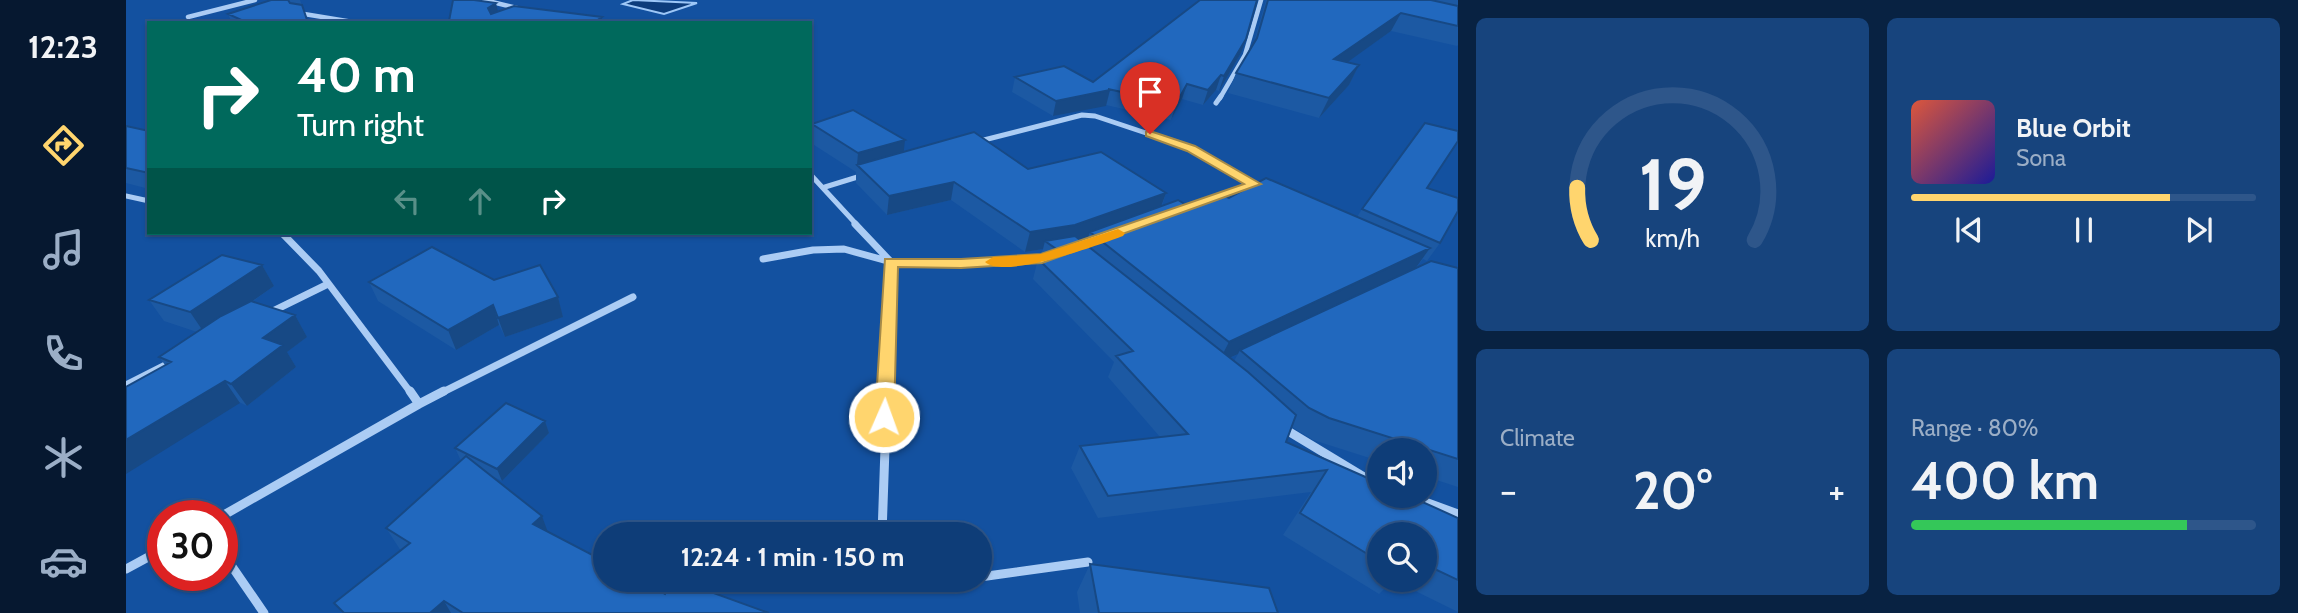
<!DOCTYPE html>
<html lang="en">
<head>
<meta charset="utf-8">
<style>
	:root { --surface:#0e3d78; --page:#17447d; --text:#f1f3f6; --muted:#9baec6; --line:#2e568a; --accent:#ffd56e }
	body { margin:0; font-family:Cabin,sans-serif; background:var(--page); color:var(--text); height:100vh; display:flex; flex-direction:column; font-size:26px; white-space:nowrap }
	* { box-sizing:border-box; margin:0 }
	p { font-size:23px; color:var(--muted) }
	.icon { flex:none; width:38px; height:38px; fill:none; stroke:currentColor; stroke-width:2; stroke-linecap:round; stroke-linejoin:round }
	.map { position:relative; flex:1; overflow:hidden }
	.side { display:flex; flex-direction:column; gap:18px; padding:18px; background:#082242; width:840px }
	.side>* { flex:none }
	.guide { position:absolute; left:21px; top:21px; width:665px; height:214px; border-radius:0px; box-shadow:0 2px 5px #0004,0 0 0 2px var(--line); background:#00695c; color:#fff; overflow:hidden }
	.fabs { position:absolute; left:1241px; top:438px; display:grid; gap:14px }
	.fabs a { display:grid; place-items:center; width:70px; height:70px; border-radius:50%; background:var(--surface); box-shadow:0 2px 5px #0004,0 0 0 2px var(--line); font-size:35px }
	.speed { position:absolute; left:21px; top:500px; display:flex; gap:14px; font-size:35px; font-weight:700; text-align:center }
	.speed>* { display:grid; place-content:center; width:91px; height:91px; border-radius:50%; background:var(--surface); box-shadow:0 2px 5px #0004,0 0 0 2px var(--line); line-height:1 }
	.speed .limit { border:10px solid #d22; background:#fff; color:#111 }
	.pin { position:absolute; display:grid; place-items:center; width:60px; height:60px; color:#fff; margin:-72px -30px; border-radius:50% 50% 50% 0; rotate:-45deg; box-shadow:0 0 7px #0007 }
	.pin .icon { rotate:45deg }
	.me { position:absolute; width:77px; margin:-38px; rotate:2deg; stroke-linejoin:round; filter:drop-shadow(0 0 5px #0008) }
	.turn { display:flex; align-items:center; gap:24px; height:147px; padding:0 35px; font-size:32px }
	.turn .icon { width:91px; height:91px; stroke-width:2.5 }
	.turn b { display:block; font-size:49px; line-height:60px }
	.lanes { display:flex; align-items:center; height:66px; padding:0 35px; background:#0003; justify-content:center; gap:35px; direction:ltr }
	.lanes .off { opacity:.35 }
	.big { font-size:52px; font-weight:700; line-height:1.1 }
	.side .widget { flex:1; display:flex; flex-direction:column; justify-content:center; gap:10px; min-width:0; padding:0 24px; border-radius:10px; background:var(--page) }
	.side .dial { align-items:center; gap:0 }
	.dial svg { height:182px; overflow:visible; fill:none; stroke:var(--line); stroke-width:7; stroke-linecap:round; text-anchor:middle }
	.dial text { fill:var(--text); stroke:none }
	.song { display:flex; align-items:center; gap:21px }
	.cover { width:84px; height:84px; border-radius:10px; background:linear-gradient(135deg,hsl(10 70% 55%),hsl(240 70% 35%)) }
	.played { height:7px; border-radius:4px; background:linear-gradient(90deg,var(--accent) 75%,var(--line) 75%) }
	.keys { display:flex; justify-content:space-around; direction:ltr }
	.heat { display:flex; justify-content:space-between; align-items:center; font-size:38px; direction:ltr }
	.charge { height:10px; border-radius:5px; background:linear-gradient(90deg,#34c759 80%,var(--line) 0) }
	.side .tiles { flex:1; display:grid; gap:18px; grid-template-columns:repeat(2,1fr) }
	.trip { position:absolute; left:467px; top:522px; width:399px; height:70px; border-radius:35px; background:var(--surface); box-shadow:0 2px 5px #0004,0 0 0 2px var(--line); font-weight:700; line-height:70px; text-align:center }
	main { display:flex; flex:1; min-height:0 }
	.tab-bar { display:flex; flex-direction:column; width:126px; justify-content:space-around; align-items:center; background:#061830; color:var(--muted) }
	.tab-bar .icon { width:49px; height:49px }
	.tab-bar .on { color:var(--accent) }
	.tab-bar b { font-size:32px; color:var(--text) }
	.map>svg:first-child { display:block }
</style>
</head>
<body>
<main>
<nav class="tab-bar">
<b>12:23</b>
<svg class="icon on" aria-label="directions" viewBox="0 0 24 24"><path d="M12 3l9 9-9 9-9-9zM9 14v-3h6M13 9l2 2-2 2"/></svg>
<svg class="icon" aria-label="music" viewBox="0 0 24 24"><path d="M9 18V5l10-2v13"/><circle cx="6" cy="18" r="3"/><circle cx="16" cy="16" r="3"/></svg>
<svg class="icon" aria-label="phone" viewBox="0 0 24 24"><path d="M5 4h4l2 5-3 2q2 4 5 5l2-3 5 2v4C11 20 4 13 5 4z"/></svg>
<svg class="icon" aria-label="climate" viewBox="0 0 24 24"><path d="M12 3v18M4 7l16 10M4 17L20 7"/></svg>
<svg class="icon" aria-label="car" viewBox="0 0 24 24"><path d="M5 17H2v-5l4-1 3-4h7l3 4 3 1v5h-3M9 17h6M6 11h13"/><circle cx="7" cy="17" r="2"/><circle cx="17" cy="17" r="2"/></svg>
</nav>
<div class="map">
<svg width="1332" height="613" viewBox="0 0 1332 613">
	<rect width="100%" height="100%" fill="#1351a0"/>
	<!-- water -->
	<path fill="#0c3c7c" stroke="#9dc7f7" stroke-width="2" d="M507,0L571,3L538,14L497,4Z"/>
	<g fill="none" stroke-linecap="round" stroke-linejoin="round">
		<!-- minor-far3 -->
		<path stroke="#abccf4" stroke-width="4.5" d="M358,0L395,9
			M172,13L233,23
			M62,17L129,0
			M1094,98L1119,55L1135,0"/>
		<!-- minor-far2 -->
		<path stroke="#abccf4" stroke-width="5" d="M1090,103L1095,96
			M850,142L956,115L969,116L1065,148L1134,187
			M684,174L731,225
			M699,187L738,175
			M0,196L23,201
			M1090,198L1129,184"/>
		<!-- minor-far1 -->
		<path stroke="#abccf4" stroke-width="7" d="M729,224L765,262L835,264L920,257
			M156,233L193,271L285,393
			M637,259L687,250L718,249L765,262L761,393
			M143,313L202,284
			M0,385L45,362
			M315,393L507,297"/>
		<!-- minor -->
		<path stroke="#abccf4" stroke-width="9" d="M293,404L318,391
			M1157,428L1253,486
			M1280,495L1332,514
			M96,516L293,404L284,391
			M756,534L761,391
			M96,552L138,613
			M0,569L37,549
			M854,577L962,562
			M769,579L785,586L835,579"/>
	</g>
	<!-- wall -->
	<path fill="#1c59a3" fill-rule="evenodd" d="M145,0H174L183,23H106L102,14Z
		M1140,0H1332V45L1331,46L1265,31L1221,62L1233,65L1223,85L1193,118L1102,93L1110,73L1127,46Z
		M1115,53L1093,91L1090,90L1077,105L1056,99L1045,120L980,105L927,116L886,92L889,77L967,82Z
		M686,124L778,152L902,169L1040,193L1036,206H1062L1103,198L1231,217L1236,209L1301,188L1314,243L1301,261L1297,259L1290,268H1332V487L1298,476V450H1253V461L1187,440L1166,427L1160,442L1332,518V612L1267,580L1253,594L1157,535L1185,492L972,518L945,468L954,446L1034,437L982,377L988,362L907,279L912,259L914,258L917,249L899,252L825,200L761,215L730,183V172L685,143ZM962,238L960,244L955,240ZM1112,354L1108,361L1104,358ZM1253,534H1298V579H1253Z
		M0,126L23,131V189L0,183Z
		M136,265L148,286L126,302L169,315L181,337L161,352L170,367L121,406L39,365L33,357L71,332L38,321L23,300Z
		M368,280L432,297L437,317L379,337L373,325L330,350L252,301L243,282Z
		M419,421L423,433L376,481L362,474L416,516L421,531L539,594L643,613H216L208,603L275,551L260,528L335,461L329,448Z
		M964,564L1152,613H954L951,592Z"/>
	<!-- shaded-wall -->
	<path fill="#174985" d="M370,3L373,16L365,22L362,8Z
		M1275,13L1265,31L1198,79L1208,59Z
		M476,17V23H467Z
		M1120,39L1115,53L1093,91L1098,76Z
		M1233,65L1223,85L1193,118L1203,98Z
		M1095,75L1090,90L1077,105L1082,90Z
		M1061,84L1056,99L1045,120L1050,104Z
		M984,90L980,106L927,116L930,101Z
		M779,140L777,158L731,165L732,153Z
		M828,182L825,200L761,215L763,196Z
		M1040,193L1033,212L964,232L962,238L943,244L919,241L917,249L899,252L904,232Z
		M1304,248L1289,269L1114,350L1112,354L1092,363L1103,342Z
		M136,265L148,286L79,334L64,312Z
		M432,297L437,317L379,337L372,318Z
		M367,305L373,325L330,350L322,330Z
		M169,315L181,337L161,352L170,367L121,406L105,384L137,338Z
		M99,381L114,403L0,474V440Z
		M419,421L423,433L376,481L371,469Z
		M416,516L424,538L407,524Z
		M318,601L325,613H304Z"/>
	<!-- building -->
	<path fill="#2168be" stroke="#174985" stroke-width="2" d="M145,0H162L164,3L176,5L182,23H122L102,14Z
		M327,0H348L370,3L362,8L365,14L388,6L476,17L467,23H329L323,21Z
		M1074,0H1131L1120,39L1098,76L1095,75L1082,90L1061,84L1050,104L982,89L984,90L930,101L889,77L938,66L967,82Z
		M1142,0H1305L1332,6V26L1275,13L1208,59L1233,65L1203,98L1110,73L1131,38Z
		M727,110L779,140L732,153L686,124Z
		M1299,123L1332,131V141L1301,188L1332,198V211L1314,243L1236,209Z
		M0,126L23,131V173L0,168Z
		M848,132L902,169L975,152L1040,193L949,225L904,232L828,182L763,196L731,165Z
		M1140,178L1304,248L1103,342L964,232L1052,200L1062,206L1094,194L1103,198Z
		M949,236L1122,372L1170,415L1160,442L1253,483V495H1281L1332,518V580L1298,564V534H1253V561L1174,513L1201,470L982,496L954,446L1062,434L990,356L1007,351L912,259L936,253L919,241Z
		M306,247L368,280L414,265L432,297L372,318L367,305L322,330L243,282Z
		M96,255L136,265L64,312L23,300Z
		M1305,261L1332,268V459L1203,418L1183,408L1114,350Z
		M125,301L169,315L137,338L157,345L105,384L99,381L0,440V387L45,362L33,357L95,316Z
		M380,403L419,421L371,469L329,448Z
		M340,456L416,516L407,524L480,562V579H511L539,594L547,579H549L643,613H337L318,601L304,613H218L208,603L284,543L260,528Z
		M964,564L1143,588L1152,613H973Z"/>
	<!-- route -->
	<path fill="#ffd56e" stroke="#a68a48" stroke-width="2" d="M1024,131L1069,146L1135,184L916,263L835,268L772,267L768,417L765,422H752L749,417L759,259H835L915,254L1118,184L1061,151L1020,136V132Z"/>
	<!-- slow -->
	<path fill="#f59e0b" d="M992,229L999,233L997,236C972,245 879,280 859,262L867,257L915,254Z"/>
</svg>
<div class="fabs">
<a><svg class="icon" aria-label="sound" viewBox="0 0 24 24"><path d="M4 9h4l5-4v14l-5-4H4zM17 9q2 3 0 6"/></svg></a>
<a><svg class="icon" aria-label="search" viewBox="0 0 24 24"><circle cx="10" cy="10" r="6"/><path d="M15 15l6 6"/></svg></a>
</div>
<div class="speed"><div class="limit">30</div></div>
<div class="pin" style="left:1024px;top:134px;background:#d93025"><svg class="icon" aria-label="arrive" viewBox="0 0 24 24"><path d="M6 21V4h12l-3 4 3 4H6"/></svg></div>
<svg class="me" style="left:758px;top:417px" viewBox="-20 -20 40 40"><circle r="17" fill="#ffd56e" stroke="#fff" stroke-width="3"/><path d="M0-11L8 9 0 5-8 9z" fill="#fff"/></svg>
<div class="trip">12:24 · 1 min · 150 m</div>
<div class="guide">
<div class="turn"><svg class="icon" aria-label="right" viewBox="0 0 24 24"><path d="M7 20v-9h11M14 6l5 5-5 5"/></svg><div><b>40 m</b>Turn right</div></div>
<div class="lanes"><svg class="icon off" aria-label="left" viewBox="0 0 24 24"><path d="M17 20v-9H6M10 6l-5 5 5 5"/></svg><svg class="icon off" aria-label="ahead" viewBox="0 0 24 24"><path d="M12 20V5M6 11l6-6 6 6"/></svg><svg class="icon" aria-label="right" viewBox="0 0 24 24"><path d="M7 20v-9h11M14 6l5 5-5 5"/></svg></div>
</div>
</div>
<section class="side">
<div class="tiles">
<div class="widget dial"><svg viewBox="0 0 100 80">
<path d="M14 69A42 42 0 1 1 86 69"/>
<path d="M14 69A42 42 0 0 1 8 46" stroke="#ffd56e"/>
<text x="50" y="56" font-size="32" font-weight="700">19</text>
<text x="50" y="72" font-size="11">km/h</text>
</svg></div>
<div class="widget">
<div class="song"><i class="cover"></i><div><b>Blue Orbit</b><p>Sona</p></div></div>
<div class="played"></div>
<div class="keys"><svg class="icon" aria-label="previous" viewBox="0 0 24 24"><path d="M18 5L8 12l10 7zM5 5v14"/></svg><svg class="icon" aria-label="pause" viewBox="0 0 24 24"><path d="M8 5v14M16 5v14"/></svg><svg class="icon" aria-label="next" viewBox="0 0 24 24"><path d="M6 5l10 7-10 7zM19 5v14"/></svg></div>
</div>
<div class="widget"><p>Climate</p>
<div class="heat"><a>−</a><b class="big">20°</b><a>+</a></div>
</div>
<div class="widget"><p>Range · 80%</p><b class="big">400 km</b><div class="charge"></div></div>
</div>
</section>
</main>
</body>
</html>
